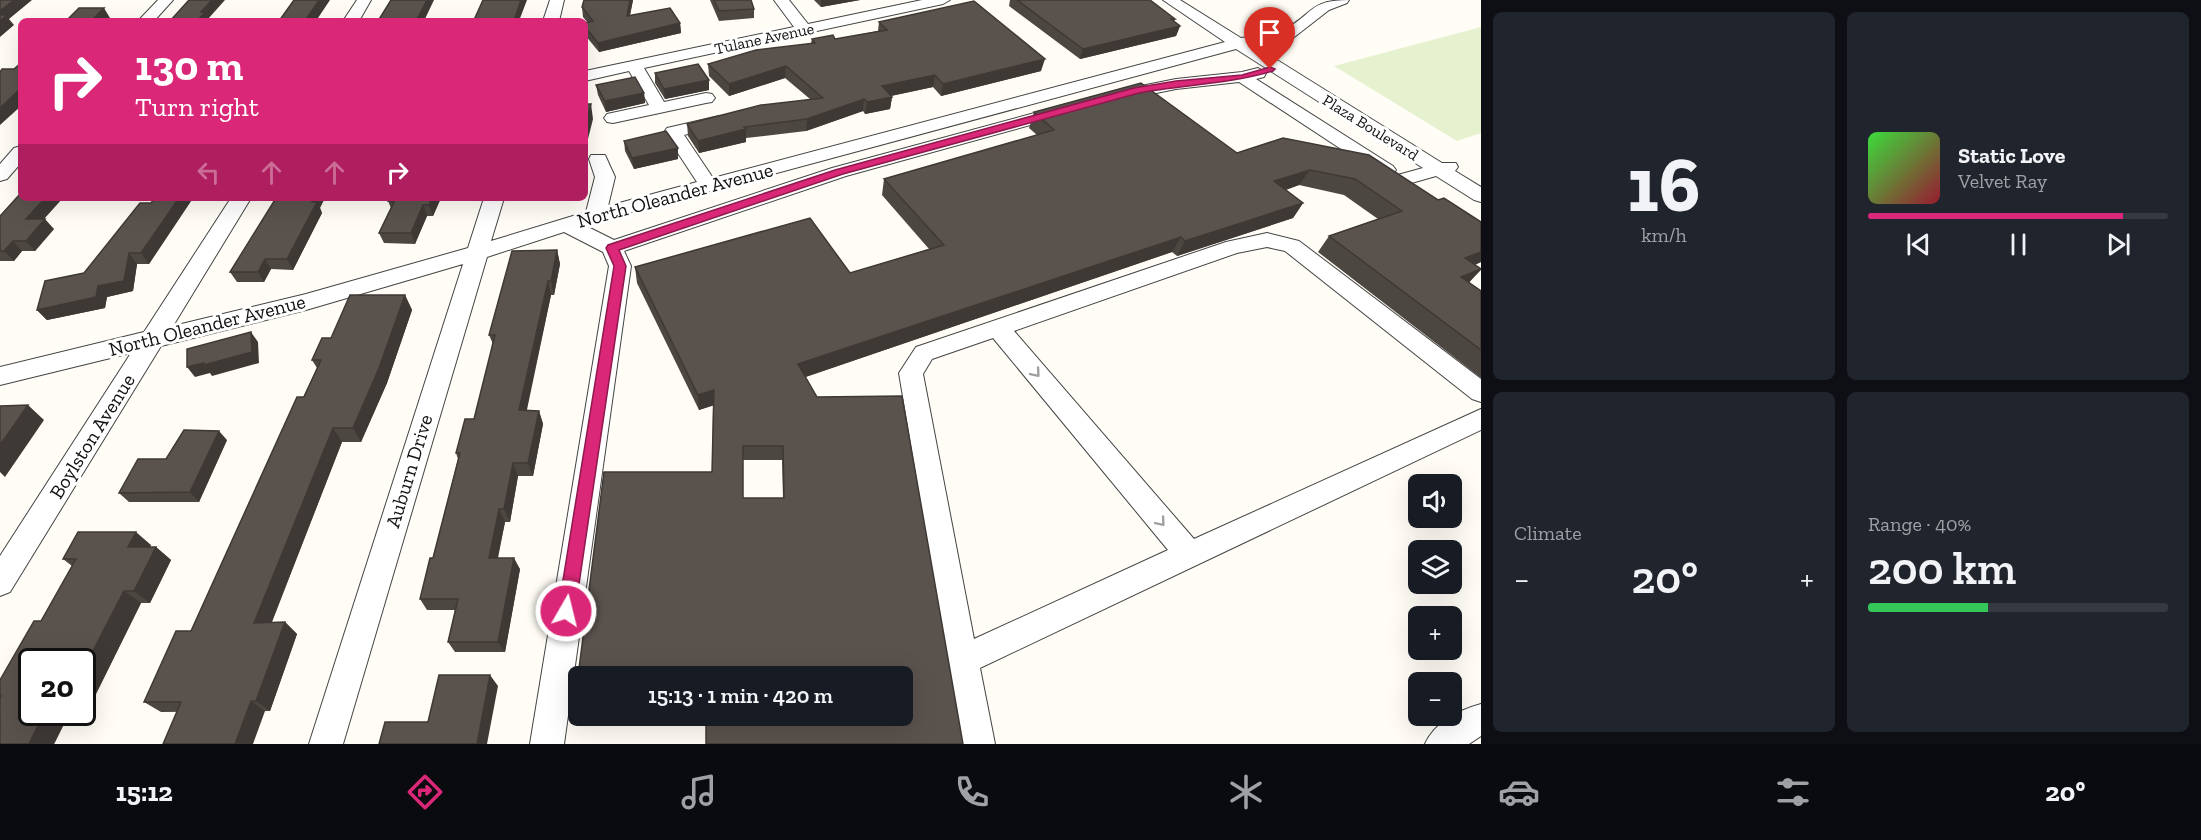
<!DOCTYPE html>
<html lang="en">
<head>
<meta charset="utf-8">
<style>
	:root { --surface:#171b24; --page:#20242c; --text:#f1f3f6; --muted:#9ea1a6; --line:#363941; --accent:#db2777 }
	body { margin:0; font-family:"Zilla Slab",serif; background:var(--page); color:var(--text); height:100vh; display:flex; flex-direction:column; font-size:22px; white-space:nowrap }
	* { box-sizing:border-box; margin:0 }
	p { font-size:20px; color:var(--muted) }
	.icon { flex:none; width:33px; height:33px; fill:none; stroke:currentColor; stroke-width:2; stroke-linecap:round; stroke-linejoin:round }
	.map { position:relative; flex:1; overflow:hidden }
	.side { display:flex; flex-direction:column; gap:12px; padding:12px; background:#0d0f14; width:720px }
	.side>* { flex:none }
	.hud { position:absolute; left:18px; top:18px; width:570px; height:183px; border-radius:9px; box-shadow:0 6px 24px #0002; background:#db2777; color:#fff; overflow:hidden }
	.controls { position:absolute; left:1408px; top:474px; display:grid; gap:12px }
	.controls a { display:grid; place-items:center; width:54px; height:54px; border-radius:9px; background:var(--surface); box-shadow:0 6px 24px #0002; font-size:30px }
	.speed { position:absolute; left:18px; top:648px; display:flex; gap:12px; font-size:30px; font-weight:700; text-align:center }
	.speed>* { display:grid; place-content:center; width:78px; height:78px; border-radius:50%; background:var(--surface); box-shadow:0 6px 24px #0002; line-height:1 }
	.speed .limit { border:3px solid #111; border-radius:9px; background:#fff; color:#111 }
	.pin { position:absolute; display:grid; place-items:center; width:51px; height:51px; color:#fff; margin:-62px -26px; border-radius:50% 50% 50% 0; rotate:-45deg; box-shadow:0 0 6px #0007 }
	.pin .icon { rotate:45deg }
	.me { position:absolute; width:66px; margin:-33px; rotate:8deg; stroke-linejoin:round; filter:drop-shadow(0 0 4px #0008) }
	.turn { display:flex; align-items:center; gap:21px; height:126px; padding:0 18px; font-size:27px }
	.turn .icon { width:78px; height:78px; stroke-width:2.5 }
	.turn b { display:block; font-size:42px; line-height:51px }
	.lanes { display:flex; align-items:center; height:57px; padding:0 18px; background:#0003; justify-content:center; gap:30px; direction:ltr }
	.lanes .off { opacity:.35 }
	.big { font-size:45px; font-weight:600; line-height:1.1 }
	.side .tile { flex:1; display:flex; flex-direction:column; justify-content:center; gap:9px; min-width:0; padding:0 21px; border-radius:9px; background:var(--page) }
	.side .dial { align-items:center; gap:0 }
	.dial b { font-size:78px; line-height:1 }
	.song { display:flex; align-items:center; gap:18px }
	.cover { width:72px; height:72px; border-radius:9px; background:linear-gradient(135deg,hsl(120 70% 55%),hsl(350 70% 35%)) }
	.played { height:6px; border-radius:3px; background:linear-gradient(90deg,var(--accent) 85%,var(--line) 85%) }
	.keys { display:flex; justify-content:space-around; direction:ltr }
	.heat { display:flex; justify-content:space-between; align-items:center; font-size:33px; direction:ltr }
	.charge { height:9px; border-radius:4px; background:linear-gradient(90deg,#34c759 40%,var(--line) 0) }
	.side .tiles { flex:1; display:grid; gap:12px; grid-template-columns:repeat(2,1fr) }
	.trip { position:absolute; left:568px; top:666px; width:345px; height:60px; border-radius:9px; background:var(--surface); box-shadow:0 6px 24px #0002; font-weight:600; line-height:60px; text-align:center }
	.menu { display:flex; height:96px; justify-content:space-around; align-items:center; background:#090b0e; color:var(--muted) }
	.menu .icon { width:42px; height:42px }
	.menu .current { color:var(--accent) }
	.menu b { font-size:27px; color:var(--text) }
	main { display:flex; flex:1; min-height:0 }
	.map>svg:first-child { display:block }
</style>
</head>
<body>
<main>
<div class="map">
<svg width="1481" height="744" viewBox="0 0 1481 744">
	<rect width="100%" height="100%" fill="#fffdf5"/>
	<!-- pitch -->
	<path fill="#e6f2cf" d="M1481,27V133L1457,141L1334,66Z"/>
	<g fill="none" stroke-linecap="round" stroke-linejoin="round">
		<defs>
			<path id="minor" d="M158,0H173L154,21H138Z
				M357,0H371L359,21H343Z
				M550,0H564L559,21H543Z
				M774,0H789L808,24L922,0H950L943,4L644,68L664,102L706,93L712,94L715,98L712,102L706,103L613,123L607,122L604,118L607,114L649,105L629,71L585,81V71L794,27Z
				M1163,0H1180L1241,38C1254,36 1272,36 1283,30C1314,15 1307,0 1349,0L1347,3L1329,10L1293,38L1253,45L1442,163H1456L1458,167L1455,171L1481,187V202L1474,200L1436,176L1401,186L1394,184L1391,180L1394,176L1423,168L1236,49L584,225L614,240L832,168L1064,105L1070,106L1073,110L1070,114L846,176L624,251L631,266L564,744H530L609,266L603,252L564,232L487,257L343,744H309L463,264L306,310L161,346L10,592L0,596V556L131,353L0,385V367L144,332L231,198H251L173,326L306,294L468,248L484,198H504L491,241L586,212L595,177L589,159L591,155H605L615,177L608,206L697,182L664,132L667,128L719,116L725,117L728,121L725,125L684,135L713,178L1225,42Z
				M1258,68L1266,73L1264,77L1256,79L1393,166L1396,170L1393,174H1379L1239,82L1176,89L1117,101L1111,100L1108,96L1111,92L1176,79L1242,72Z
				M21,146V163L7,179L0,181V164L14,148Z
				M1267,233L1299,241L1481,379V402L1472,399L1285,251L1267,247L1237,253L1014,331L1194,539L1481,409V430L980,668L995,744H961L899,373L916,347L1226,242ZM993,338L1168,550L974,639L923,374L932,359Z
				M1481,704V736L1469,744H1425C1435,722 1459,710 1481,704Z"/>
		</defs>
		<!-- minor casing -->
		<use href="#minor" stroke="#444" stroke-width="2"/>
		<!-- minor -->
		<use href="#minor" fill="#fff" fill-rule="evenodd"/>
	</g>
	<!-- wall -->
	<path fill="#4d4742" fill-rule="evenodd" d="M584,0H633L630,15L680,23L681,33L599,52L585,35V23L587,22L583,17L582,7Z
		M710,0H751L754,9V18L719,21Z
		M814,0H860L821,7Z
		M1010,0H1150L1175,19L1174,21L1180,26L1176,36L1080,59L1009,6Z
		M879,22L1041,71L941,96L933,87L891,96L892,97L890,109L865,114L863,111L806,131L746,138V142L699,153L688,136L687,124L810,99L785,78L729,96L709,76L708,64L811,43L812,39H835L878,31Z
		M655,73L709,80V90L665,99L655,83Z
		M1141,83L1237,153L1283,138L1369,155L1438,200L1444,198L1481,222V262L1475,265L1481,270L1469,282L1481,291V378L1318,252L1329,236L1378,219L1344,195L1299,185L1286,190L1303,203L1293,218L1177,256L1172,252L805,377L817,397L902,396L963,744H706V718H579L574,708L604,472H712L713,405L699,410L637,283L635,267L810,218L850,273L929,249L882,195L884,179L1037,135L1029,128L1034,112ZM743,460H782L783,498H743ZM579,676H903V716H579Z
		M596,85L644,93L645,103L606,112L598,95Z
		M624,141L678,159L634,169L625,151Z
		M155,198H193L149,264H137L133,291L107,297L105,308L47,320L37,310L84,273L151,203Z
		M441,198L433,216H427L415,244L384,243L379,233L391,208L388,201Z
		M320,208L322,213L293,270L271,269L264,282H237L230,272Z
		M0,216L54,229L35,251H22L14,261H0Z
		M557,250L560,264L554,295H551L526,410L539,411L543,424L533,476H518L510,522H505L498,558L520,569L505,652H455L448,642L455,610H427L420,599L433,558L458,459L456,453L474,419L493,344L489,335Z
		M405,295L412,310L387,383L361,442H342L272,622H285L297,634L270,711L161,712L144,702L191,631L317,368L312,360L331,338Z
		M227,440L199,502H129L119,493L166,459Z
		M151,545L150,547H156L171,560L150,603H141L90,706H82V662L32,712H70L54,744H0V680L41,621L72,566L63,559Z"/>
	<!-- shaded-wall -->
	<path fill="#3f3936" d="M14,0H32L9,19L14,25L0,37V11Z
		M212,0H225L208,19L209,21H197L201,12Z
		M319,0H330L316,21H305Z
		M427,0H434L424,21H416Z
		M521,0H527L519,21H514Z
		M630,0H633L628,25L627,16Z
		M821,0H860L821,7Z
		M104,8L110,18L107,21H91Z
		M1171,19H1175L1171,28L1180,26L1176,36L1080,59L1083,49Z
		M680,23L681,33L599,52L598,43Z
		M1045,59L1041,71L941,96L943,84Z
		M786,66L785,78L729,96V84Z
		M935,75L933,87L881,98L882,86Z
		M709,80V90L665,99L664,89Z
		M21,88V106L0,125V108Z
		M644,93L645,103L606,112L605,101Z
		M892,97L890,109L865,114L867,102Z
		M864,99L863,111L806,131L807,119Z
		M591,104L593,119L585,151V126Z
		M746,129V142L699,153L698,141Z
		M678,148V159L634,169L632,158Z
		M1310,170L1299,185L1264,197L1274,181Z
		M45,198H63L35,229L26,219Z
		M179,198H193L149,264L141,253Z
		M314,198H325L320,208L322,213L293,270L287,259Z
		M432,198H441L433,216L429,205Z
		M1303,203L1293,218L1177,256L1185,241Z
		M423,205L427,216L415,244L411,233Z
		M45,219L54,229L35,251L26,241Z
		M1181,237L1172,252L797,380L798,364Z
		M13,241L22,251L14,261L4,251Z
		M557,250L560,264L554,295L551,281Z
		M1481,252V262L1451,274L1465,258Z
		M129,253L137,264L133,291L107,297L105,308L47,320L37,310L98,286Z
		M265,259L271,269L264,282L258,272Z
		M1481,269L1467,285L1461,277Z
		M548,281L551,295L524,424L519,410Z
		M405,295L412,310L387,383L361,442L353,428Z
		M251,332L258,342L259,363L212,376L210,373L195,377L187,367Z
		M714,390L715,405L699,410L698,395Z
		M28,405L44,420L5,477L0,472V445Z
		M539,411L543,424L533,476L528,463Z
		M333,428L342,442L267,634L254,623Z
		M219,431L227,440L199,502L190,492Z
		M513,463L518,476L510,522L504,509Z
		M499,509L505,522L495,569L489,558Z
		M136,532L151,545L144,560L128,547Z
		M156,547L171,560L150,603L134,591Z
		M514,558L520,569L505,652L498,642Z
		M124,591L141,603L90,706L82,702V672Z
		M285,622L297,634L270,711L256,701Z
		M490,675L498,686L487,744H477Z
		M251,701L265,711L253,744H235Z
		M45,712H70L54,744H29Z"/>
	<!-- building -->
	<path fill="#5a524d" stroke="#3f3936" stroke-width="1.5" fill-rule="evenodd" d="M0,0H14L0,11Z
		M189,0H212L201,12H205L197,21H170Z
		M294,0H319L305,21H279Z
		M391,0H427L416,21H378Z
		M483,0H521L514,21L474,20Z
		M584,0H630L627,16L670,8L680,23L598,43L585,27V23L593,21L582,7Z
		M714,0H751L754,9L719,11Z
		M1017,0H1150L1175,19H1171L1180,26L1083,49Z
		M974,1L1045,59L943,84L935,75L882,86L892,97L867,102L864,99L807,119L744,127L746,129L698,141L687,124L761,105L823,98L786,66L729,84L708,64L756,50L815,43L812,39L833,35L835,39L887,30L879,22Z
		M79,8H104L91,21H66Z
		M0,15H7L0,21Z
		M21,63V88L0,108V72L2,69H14Z
		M698,64L709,80L664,89L655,73Z
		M635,77L644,93L605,101L596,85Z
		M1141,83L1237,153L1283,138L1369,155L1438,200L1444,198L1481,222V252L1465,258L1481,269L1461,277L1481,291V350L1329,236L1402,211L1355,179L1310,170L1274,181L1303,203L1185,241L1181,237L798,364L817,397L902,396L963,744H706V716H903V676H579V708H574L604,472H712L714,390L698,395L635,267L810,218L850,273L944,245L884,179L1054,130L1034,112ZM743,446H783L784,498H743Z
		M585,104H591L585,126Z
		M666,131L678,148L632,158L624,141Z
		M21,193V198H45L26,219H45L26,241H13L4,251H0V216Z
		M155,198H179L141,253H129L124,281L98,286L96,297L37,310L45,281L84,273L140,203H151Z
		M276,198H314L312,202H317L287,259H265L258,272H230Z
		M390,198H432L429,205H423L411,233H379L394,202L388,201Z
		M557,250L551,281H548L519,410L539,411L528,463H513L504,509H499L489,558H514L498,642H448L458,599H420L430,558H433L460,453H456L465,419H474L495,335H489L512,251Z
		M350,295H405L379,368L353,428H333L254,623L285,622L256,701H251L235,744H163L181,702H144L176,631H191L297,397H304L321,360H312L322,338H331Z
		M251,332L252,352L204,365V363L187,367V349Z
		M28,405L0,445V406Z
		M184,430L219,431L190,492L119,493L138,459H166Z
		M78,532H136L128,547H156L134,591H124L82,672V662H32V712H45L29,744H0V698L1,696H0V680L34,621H41L76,559H63Z
		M439,675H490L477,744H379L385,722H428Z"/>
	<!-- one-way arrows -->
	<defs><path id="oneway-chevron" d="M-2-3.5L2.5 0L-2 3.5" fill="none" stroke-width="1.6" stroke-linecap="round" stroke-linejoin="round" transform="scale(1.5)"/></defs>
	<g stroke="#a0a0a0">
		<use href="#oneway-chevron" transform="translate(1036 373) rotate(50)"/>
		<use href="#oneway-chevron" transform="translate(1161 522) rotate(50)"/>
	</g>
	<!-- route -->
	<path fill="#db2777" stroke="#8e194d" stroke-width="1.5" d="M1270,67L1275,69L1273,71C1230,84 1184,85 1139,93L843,174L619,250L626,266L575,611L572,617L566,619L560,617L558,611L614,266L606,248L608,245L835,170L1134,88L1176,81L1242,75Z"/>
	<g text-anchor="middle" stroke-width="6" stroke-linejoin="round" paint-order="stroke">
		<!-- far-street labels -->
		<g font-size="16" fill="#111" stroke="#fff">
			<text transform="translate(764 38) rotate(-12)" y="6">Tulane Avenue</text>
			<text transform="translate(1371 127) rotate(32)" y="6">Plaza Boulevard</text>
		</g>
		<!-- street labels -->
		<g font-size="20" fill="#111" stroke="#fff">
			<text transform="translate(675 195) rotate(-15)" y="7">North Oleander Avenue</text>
			<text transform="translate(207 325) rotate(-14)" y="7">North Oleander Avenue</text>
			<text transform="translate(92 436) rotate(-58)" y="7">Boylston Avenue</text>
			<text transform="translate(409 471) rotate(-73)" y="7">Auburn Drive</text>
		</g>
	</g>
</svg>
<div class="controls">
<a><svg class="icon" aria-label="sound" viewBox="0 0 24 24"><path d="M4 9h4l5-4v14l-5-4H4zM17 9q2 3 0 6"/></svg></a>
<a><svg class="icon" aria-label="layers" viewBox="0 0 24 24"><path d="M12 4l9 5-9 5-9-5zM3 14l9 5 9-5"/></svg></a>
<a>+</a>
<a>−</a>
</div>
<div class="speed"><div class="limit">20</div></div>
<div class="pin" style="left:1270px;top:69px;background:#d93025"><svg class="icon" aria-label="arrive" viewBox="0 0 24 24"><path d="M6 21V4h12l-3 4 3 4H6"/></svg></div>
<svg class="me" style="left:566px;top:611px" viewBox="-20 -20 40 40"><circle r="17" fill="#db2777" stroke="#fff" stroke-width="3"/><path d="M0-11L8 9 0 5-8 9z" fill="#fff"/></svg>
<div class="trip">15:13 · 1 min · 420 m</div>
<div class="hud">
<div class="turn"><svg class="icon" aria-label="right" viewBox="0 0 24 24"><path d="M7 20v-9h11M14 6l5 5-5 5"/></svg><div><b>130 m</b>Turn right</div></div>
<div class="lanes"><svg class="icon off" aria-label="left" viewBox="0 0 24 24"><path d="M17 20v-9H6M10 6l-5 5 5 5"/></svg><svg class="icon off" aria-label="ahead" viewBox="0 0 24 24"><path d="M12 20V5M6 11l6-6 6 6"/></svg><svg class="icon off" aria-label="ahead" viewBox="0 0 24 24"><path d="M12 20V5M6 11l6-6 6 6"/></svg><svg class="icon" aria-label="right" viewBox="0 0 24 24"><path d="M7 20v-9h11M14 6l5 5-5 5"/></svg></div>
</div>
</div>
<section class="side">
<div class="tiles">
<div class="tile dial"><b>16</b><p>km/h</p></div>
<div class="tile">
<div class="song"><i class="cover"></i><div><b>Static Love</b><p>Velvet Ray</p></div></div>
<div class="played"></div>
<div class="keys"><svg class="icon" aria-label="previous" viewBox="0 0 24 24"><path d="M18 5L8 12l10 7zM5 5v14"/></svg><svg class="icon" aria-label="pause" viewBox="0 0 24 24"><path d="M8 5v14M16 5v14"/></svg><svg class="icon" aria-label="next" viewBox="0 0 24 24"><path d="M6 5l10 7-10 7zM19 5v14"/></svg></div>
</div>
<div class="tile"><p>Climate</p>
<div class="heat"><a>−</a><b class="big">20°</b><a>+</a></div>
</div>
<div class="tile"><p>Range · 40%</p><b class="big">200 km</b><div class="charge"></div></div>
</div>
</section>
</main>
<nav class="menu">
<b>15:12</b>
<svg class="icon current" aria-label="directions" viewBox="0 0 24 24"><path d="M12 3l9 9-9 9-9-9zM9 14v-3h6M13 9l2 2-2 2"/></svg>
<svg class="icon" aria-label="music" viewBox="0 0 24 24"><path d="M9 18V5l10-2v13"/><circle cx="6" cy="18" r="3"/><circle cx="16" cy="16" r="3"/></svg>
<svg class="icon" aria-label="phone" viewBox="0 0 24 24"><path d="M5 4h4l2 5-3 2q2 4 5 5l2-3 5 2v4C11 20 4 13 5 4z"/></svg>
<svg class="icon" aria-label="climate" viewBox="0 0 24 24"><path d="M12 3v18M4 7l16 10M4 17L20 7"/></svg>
<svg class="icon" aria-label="car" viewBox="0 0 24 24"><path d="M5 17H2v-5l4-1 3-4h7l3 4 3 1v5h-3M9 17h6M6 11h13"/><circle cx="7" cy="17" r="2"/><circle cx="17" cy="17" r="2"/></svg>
<svg class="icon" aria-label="filters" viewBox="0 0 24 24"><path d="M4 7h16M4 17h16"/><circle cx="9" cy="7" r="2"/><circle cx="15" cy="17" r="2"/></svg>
<b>20°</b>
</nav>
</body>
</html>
